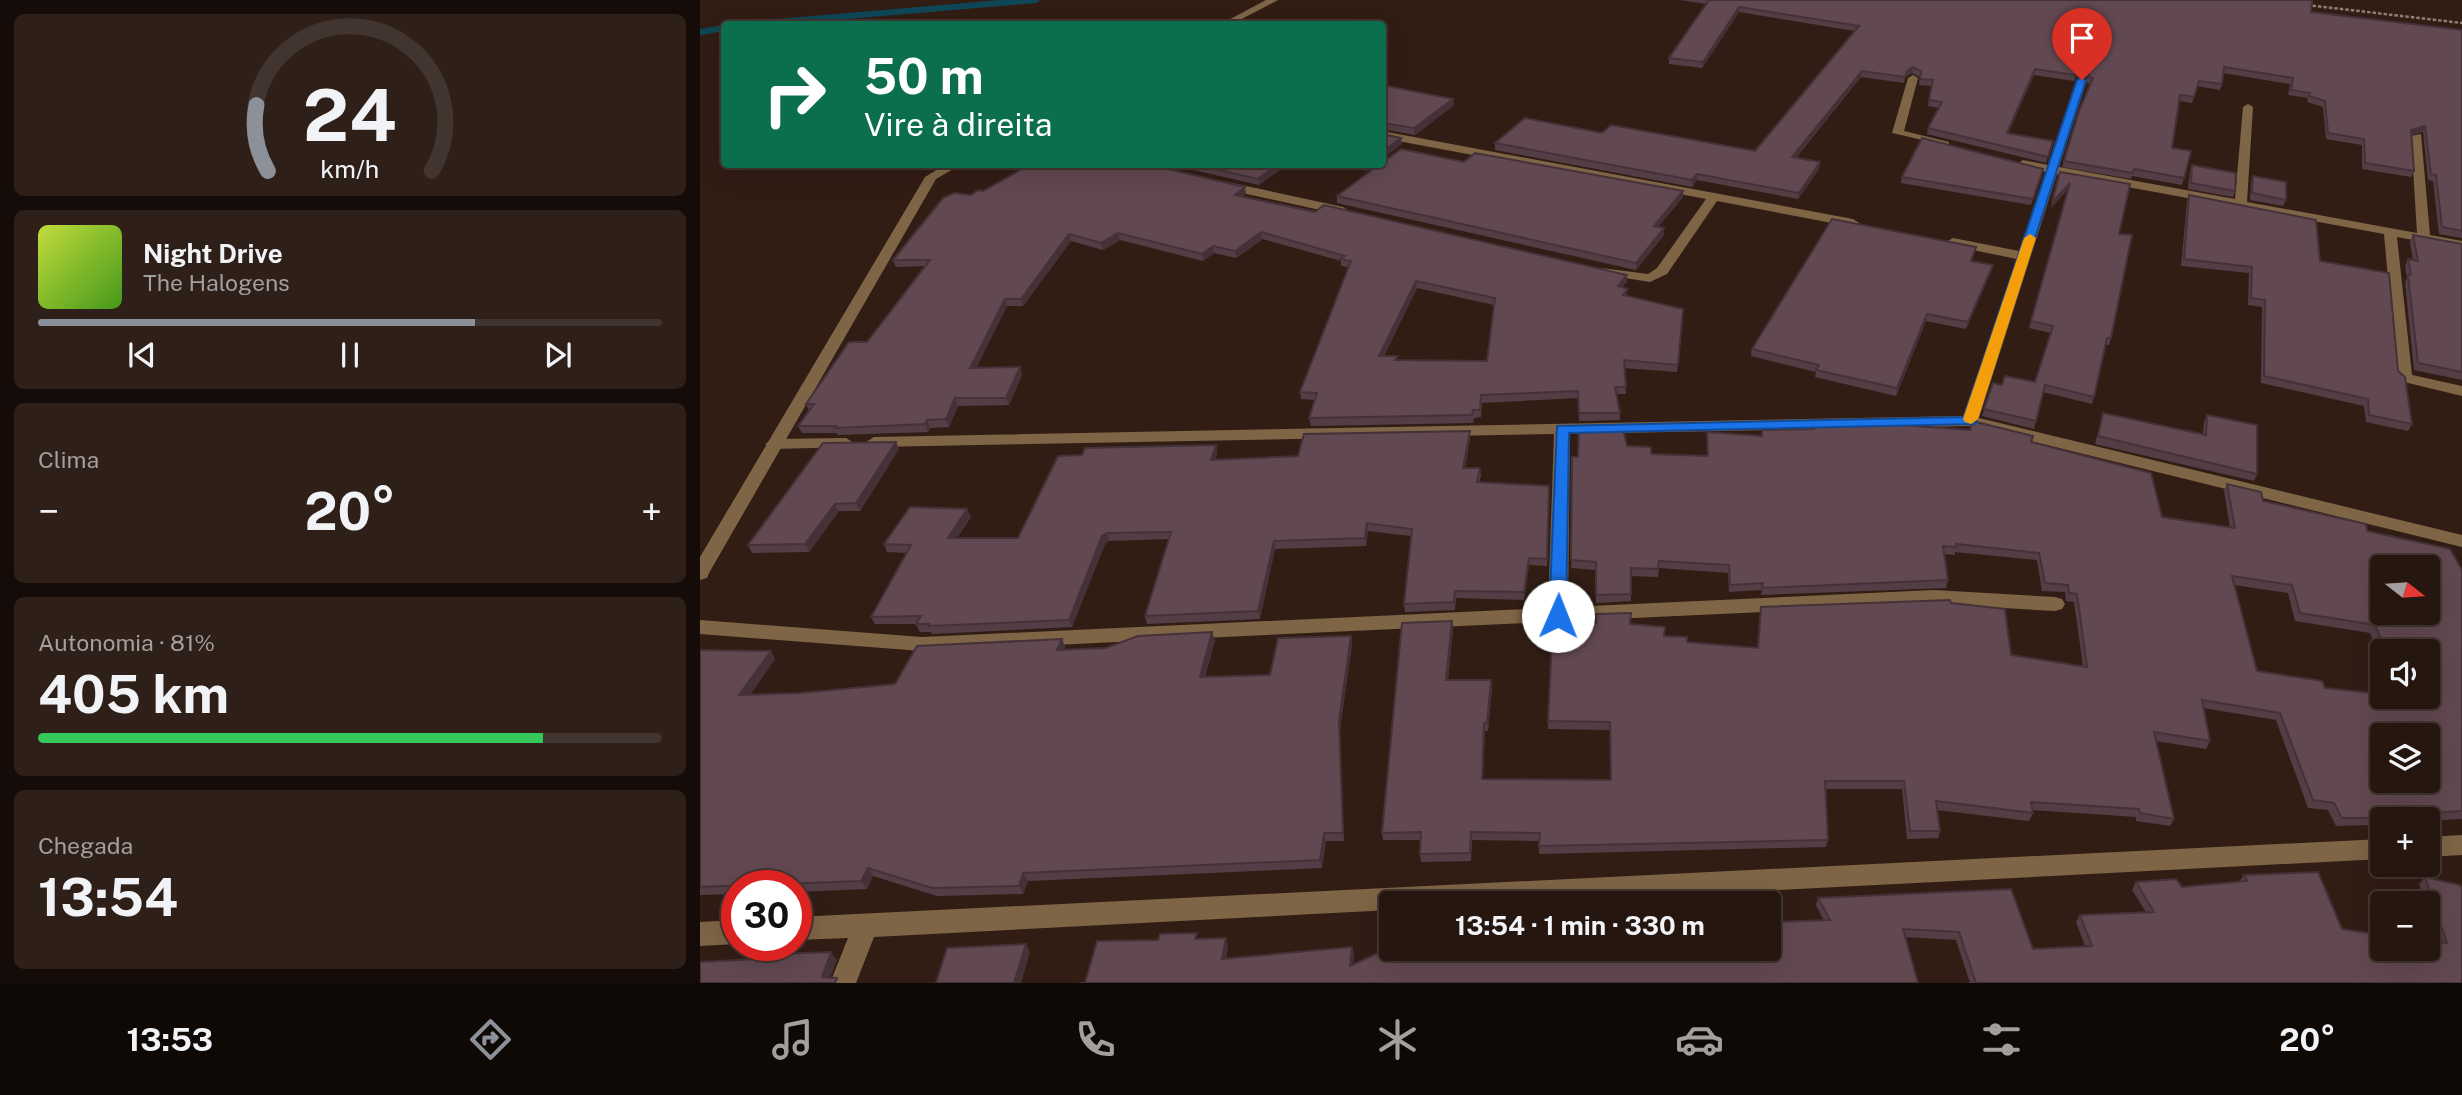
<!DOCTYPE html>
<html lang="pt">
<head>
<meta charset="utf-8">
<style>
	:root { --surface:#261610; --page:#2e1f19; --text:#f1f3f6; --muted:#a49f9f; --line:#423530; --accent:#8c9099 }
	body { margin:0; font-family:"Public Sans",sans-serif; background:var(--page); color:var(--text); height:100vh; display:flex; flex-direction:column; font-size:26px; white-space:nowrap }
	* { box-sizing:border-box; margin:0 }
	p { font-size:23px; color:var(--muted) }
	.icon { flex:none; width:38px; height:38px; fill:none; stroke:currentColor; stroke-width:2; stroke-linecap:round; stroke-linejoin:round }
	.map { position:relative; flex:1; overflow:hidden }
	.sheet { display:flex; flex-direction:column; gap:14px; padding:14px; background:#150c09; width:700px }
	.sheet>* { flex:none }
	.banner { position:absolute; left:21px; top:21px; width:665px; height:147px; border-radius:7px; box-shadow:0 7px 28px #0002,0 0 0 2px var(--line); background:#0b6e4f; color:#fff; overflow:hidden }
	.needle { width:46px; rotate:107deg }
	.controls { position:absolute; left:1670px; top:555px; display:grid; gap:14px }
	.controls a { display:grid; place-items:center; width:70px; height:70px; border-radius:7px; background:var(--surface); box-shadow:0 7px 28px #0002,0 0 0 2px var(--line); font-size:35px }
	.speed { position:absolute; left:21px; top:870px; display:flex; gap:14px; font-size:35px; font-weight:700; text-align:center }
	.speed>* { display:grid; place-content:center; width:91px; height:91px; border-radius:50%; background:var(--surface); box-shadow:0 7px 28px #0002,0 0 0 2px var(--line); line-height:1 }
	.speed .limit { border:10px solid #d22; background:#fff; color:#111 }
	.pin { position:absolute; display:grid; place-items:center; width:60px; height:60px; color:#fff; margin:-72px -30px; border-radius:50% 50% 50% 0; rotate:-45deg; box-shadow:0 0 7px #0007 }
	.pin .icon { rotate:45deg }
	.me { position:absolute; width:77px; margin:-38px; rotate:1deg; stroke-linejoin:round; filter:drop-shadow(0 0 5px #0008) }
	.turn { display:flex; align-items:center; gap:24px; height:147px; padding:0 28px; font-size:32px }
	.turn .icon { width:91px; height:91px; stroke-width:2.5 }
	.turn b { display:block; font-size:49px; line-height:60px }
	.big { font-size:52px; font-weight:700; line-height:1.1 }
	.sheet .widget { flex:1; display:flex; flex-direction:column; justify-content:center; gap:10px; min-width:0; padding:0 24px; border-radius:10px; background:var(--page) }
	.sheet .dial { align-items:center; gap:0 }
	.dial svg { height:182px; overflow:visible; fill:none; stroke:var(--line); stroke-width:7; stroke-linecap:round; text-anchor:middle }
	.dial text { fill:var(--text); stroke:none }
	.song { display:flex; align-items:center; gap:21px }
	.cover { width:84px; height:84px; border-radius:10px; background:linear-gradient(135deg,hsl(70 70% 55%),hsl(100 70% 35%)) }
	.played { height:7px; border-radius:4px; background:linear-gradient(90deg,var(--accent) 70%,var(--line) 70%) }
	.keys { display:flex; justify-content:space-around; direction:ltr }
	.heat { display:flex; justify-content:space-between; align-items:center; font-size:38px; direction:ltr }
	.charge { height:10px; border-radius:5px; background:linear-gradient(90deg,#34c759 81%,var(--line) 0) }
	.trip { position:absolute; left:679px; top:891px; width:402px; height:70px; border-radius:7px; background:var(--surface); box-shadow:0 7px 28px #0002,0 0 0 2px var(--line); font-weight:700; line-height:70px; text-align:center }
	.tabs { display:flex; height:112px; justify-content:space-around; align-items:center; background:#0f0906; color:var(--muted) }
	.tabs .icon { width:49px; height:49px }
	.tabs .active { color:var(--accent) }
	.tabs b { font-size:32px; color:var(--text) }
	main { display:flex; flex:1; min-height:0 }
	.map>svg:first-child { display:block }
</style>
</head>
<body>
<main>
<section class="sheet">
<div class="widget dial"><svg viewBox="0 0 100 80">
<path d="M14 69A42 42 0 1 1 86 69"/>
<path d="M14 69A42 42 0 0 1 9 40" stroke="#8c9099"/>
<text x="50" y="56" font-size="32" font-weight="700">24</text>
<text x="50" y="72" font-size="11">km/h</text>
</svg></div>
<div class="widget">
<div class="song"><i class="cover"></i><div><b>Night Drive</b><p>The Halogens</p></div></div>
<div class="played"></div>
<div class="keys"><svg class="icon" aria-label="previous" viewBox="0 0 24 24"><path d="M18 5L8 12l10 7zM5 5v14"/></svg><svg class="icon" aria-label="pause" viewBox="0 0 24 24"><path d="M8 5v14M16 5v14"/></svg><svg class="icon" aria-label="next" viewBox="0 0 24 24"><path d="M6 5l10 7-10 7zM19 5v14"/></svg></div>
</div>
<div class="widget"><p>Clima</p>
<div class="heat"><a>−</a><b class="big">20°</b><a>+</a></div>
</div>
<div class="widget"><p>Autonomia · 81%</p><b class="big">405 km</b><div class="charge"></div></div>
<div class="widget"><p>Chegada</p><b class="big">13:54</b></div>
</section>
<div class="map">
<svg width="1762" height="983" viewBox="0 0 1762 983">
	<rect width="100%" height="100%" fill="#321d15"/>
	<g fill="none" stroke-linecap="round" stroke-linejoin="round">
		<!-- stream -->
		<path stroke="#0f4758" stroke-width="6" d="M52,24L336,0
			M0,32L24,28"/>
		<!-- path -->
		<path stroke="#907d76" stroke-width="2.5" stroke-dasharray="3.5 2" stroke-linecap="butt" d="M1607,5L1762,23"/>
		<!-- minor -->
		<path fill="#7e6546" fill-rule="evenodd" d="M1213,75L1218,78L1204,131L1249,142V146L1192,133L1208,78Z
			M1382,77L1387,80L1359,167L1535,199L1543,107L1548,104L1553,107L1547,202L1717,233L1711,136L1721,134L1730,235L1762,241V249L1697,237L1712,375L1762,386V396L1700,381L1697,378L1684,234L1357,174L1279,418L1762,535V547L1270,426L870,434L868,607L1234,590L1355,597L1362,599L1365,604L1362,609L1355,611L1234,604L222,651L0,634V620L222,637L848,608L854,434L174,447L166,442L174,437L1263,416L1317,259L1253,246L1246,242L1253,238L1319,251L1346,172L1317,164L1323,160L1348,165L1377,80Z
			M682,131L1153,219L1159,223L1153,227L1017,201L967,274L950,282L906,275L901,274V268L948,274L957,268L1006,199L682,138Z
			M523,181L643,207L649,211L643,215L519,188V182Z
			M146,438L154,443L152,447L73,449L65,444L73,439Z
			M1762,835V855L1727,857V837Z
			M1682,839V859L828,903H691V910L174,937L156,983H130L148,938L96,940V917Z
			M37,920V944L0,946V922Z"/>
		<!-- tertiary -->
		<path fill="#7e6546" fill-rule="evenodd" d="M566,0H578L532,24H521Z
			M246,164H262L236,179L9,573L7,578L0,580V557L225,177Z"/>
	</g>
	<!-- wall -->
	<path fill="#543e46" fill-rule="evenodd" d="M980,0H1612L1611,12L1762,30V238L1739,234L1733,181L1728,180L1723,132L1712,135L1714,171L1711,177L1662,169V145L1626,139L1623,107L1607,102L1608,98L1588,95L1590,84L1523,73L1522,84L1520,90L1497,86L1492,103L1479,101L1472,148L1484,178L1482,185L1432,176L1431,179L1362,167L1379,111L1390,84L1387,83V76L1376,77L1374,81L1334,75L1308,134L1353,141L1346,163L1227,134L1228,128L1239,108L1228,106L1232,86L1219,85L1220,77L1212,73L1205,77L1204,83L1161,77L1096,158L1120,162L1119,169L1098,199L997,180L992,187L795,150V143L902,133L1055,151L1155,31L1039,12L1002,68L969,64V58L1006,4Z
		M682,85L753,99L754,105L715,135L682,129Z
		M764,162L983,191V197L958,227L964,228V235L936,270L637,203V196Z
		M467,164H588L559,185Z
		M636,164H675L667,171Z
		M1492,165L1535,191L1533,197L1488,189L1490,171Z
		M1360,172L1419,234L1411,338L1409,345H1406L1392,404L1343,392L1334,429L1282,416L1293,383L1302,385L1335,382L1351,333L1329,328L1368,189L1351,208Z
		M1342,175L1331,205L1201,183L1202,177Z
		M1553,176L1586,200L1583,206L1550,200L1551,182Z
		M283,191L546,194L543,196L927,275V282L922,287L928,296L983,309L977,372L924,368L926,394H917L920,413V420L879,421L878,398L782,403L781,417L774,418L773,423L611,426L609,418L615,400L601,399L600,392L649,267L641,266V261L563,239L536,258L514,253L503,261L420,240L403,250L371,241L323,306H307L276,368L320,367L322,375L309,405L258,406L249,427L230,428L228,432L138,435L137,433H102L98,426L109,411L106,404L167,342L224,266L196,267L193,260L271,195ZM717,288L794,305L787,361L698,360L684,356Z
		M1489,195L1620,261L1698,371L1712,424L1708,431L1666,422L1664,406L1561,383L1562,307L1548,305L1549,273L1481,266L1487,202Z
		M1713,235L1762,244V380L1714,370L1705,282L1707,278L1705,266L1708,259L1713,260L1710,242Z
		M1276,247L1272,261L1291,272L1266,329L1226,321L1196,396L1115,377L1116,372L1051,356L1052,349Z
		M1403,413L1503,434L1504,422L1507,415L1557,474L1554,481L1395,444Z
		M1272,421L1331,442L1462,517L1530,527L1524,491L1527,484L1563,501L1667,531L1762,570V819L1742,820L1675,817L1670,825L1636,826L1628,810L1608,808L1576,720L1503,708L1510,741L1506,749L1456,741L1474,819L1470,826L1436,821V817L1332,810L1333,813L1329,821L1237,810L1240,831L1238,838L1207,839L1202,789H1126L1128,840L1126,847L839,854V841L772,840L771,861L721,862L720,854L721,840H683L682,833L753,629L748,680H791L792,688L788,731H785L783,779L911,780L910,730L848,729V721L930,624L964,636L987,642L1058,648L1251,603L1311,655L1383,666L1374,602L1366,601L1365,592L1342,591L1337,560L1255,552V555L1244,554L1248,580L1246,588L1061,595L1062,590L1029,592L1028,573L959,568L958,577L931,576V601L896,603V570L871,568L878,457L927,446L951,454L1007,456V432L1061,436L1062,430L1112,429L1113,424L1270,430ZM1534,585L1588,593L1595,621L1670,633L1682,662V651H1727V696H1682L1625,688L1557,671Z
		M770,431V438L765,468H780L781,476L779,482L849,486L847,566L829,565L824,600L756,598L755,610L705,612L704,604L711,536L668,531L666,546L575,549L560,619L447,624L445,616L469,539L409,541L405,544L372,627L232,634L231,632H220L216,624H175L171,617L207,553L187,552L184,544L271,517L257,538H318L382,455L516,445L517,453L515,460L598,456Z
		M199,449L160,511H139L109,552L52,553L48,545Z
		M651,636L652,644L640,729L644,841H626L622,868L328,881L323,894L237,896L173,876L167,889L96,892V886H37V894L0,895V650L75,659L50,695L100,693L195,684L362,639L365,647L364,650L406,648L515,640L505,677L570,675Z
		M1544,875L1642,929L1738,942L1727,909V903H1725L1719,884L1725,877L1762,983H1270L1256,940L1205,937L1218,983H385L499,939L528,945L526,959L654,954L653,964L916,951L995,952V948H1069L1124,921L1116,905L1118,898L1333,949L1385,946L1376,922L1380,915L1446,912L1432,890L1436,882L1482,887L1539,882Z"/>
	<!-- shaded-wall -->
	<path fill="#453239" d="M1039,7V12L1002,68L1003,62Z
		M1213,67L1212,73L1205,77L1204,83L1207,71Z
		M1335,69L1334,75L1305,140L1307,133Z
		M1389,70L1387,76L1376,77L1374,81L1375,75L1378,72Z
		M1162,71L1161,77L1091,163L1092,157Z
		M753,99L754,105L715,135L714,128Z
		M1725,126L1723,132L1708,136L1711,130Z
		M701,138L702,144L682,159V152Z
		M1120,162L1119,169L1098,199L1099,193Z
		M578,164H588L559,185L558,179Z
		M666,164H675L667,171Z
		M997,174V180L992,187V180Z
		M1370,183L1368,189L1351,208L1352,202Z
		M545,187L546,194L536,201L535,195Z
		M983,191V197L953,233L954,226Z
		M964,228V235L936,270V263Z
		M561,232L563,239L536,258L535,251Z
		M418,233L420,240L403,250L401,243Z
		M369,234L371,241L323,306L321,299Z
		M513,246L514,253L503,261L502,254Z
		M1293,265L1291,272L1266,329L1268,322Z
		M927,275V282L917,293L918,286Z
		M716,281L717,288L680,363L679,356Z
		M305,299L307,306L272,375L270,368Z
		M1227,314L1226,321L1196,396L1197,388Z
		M320,367L322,375L309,405L306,398Z
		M255,398L258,406L249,427L246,419Z
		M227,420L230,428L228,432L225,424Z
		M770,431V438L764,475L763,468Z
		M196,442L199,449L160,511L156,503Z
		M516,445L517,453L513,467L511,460Z
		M135,504L139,511L109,552L105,544Z
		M267,509L271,517L252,546L248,538Z
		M667,523L668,531L666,546L665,538Z
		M407,533L409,541L405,544L372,627L369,620L402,536Z
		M574,541L575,549L560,619L558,611Z
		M829,558V565L824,600V592Z
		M752,621L753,629L747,688L746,680Z
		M512,632L515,640L503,685L500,677Z
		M651,636L652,644L640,729L644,841L643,833L639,721Z
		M362,639L365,647L361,658L357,650Z
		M71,651L75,659L44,703L39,695Z
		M791,680L792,688L788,731L787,723Z
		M784,723L785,731L782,787V779Z
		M624,833L626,841L622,868L620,860Z
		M168,868L173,876L167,889L161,881Z
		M323,873L328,881L323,894L319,886Z
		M526,938L528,945L525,967L522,959Z
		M326,944L330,952L321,983H314Z
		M652,947L654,954L652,973L650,966Z
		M131,952L137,960L128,983L122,977Z"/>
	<!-- building -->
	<path fill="#624851" stroke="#453239" stroke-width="2" fill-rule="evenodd" d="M1009,0H1612L1611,12L1762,30V231L1742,227L1736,175L1731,174L1725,126L1711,130L1714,171L1665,163L1664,139L1628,133L1625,101L1609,96L1610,93L1591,90L1593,78L1524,67L1522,84L1499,81L1494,97L1480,95L1472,148L1491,151L1484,178L1434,169L1433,173L1364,161L1379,111L1393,78L1389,77V70L1378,72L1375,75L1335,69L1307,133L1353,141L1348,157L1228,128L1242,102L1229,100L1233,80L1220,79L1221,71L1213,67L1207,71L1205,77L1162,71L1092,157L1120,162L1099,193L997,174L992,180L795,143L825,118L902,133L911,125L1055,151L1159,26L1039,7L1003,62L969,58Z
		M682,85L753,99L714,128L682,123Z
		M682,134L701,138L682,152Z
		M1222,138L1343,169L1333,199L1202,177Z
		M701,149L764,162L775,153L983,191L954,226L964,228L936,263L637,196L680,164H682V163Z
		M331,164H446L545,187L535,195L615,212L624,205L927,275L918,286L928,289L923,295L983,309L978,365L924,360L926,387H915L920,413H879L878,391L781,395L780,410H773L772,415L609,418L617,393L600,392L651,261L640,259L645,256L561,232L535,251L513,246L502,254L418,233L401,243L369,234L321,299H305L270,368L320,367L306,398H255L246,419L227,420L225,424L135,428L136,426H98L114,404H106L149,342H167L230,260H193L243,198L254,193L271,195L278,190L283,191ZM716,281L795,298L787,361L695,360L698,356H679Z
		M494,164H578L558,179Z
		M1492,165L1536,173L1535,191L1491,183Z
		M1360,172L1430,184L1419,234L1432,235L1411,338H1407L1394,397L1345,385L1336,421L1284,409L1293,383L1302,385L1305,376L1335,382L1353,326L1331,321L1370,183L1352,202Z
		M1553,176L1586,182V200L1552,193Z
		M1489,195L1616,220L1620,261L1689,273L1698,371L1705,377L1712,424L1669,415L1668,399L1564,376L1565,300L1551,298L1552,267L1484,259Z
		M1132,219L1276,247L1271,261L1293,265L1268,322L1227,314L1197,388L1116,370L1119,365L1052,349Z
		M1713,235L1762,244V372L1718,363L1708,275H1711L1708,259L1718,261Z
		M1403,413L1506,435L1507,415L1557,425V474L1398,436Z
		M1272,421L1333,436L1331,442L1451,473L1462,517L1535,528L1527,484L1561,492L1563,501L1666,524L1667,531L1750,549L1762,570V811L1748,812L1672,809L1675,818H1642L1634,803L1613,800L1580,713L1502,700L1510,741L1454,732L1474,819L1440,813L1439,809L1331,802L1333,813L1236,801L1240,831H1210L1204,781H1125L1128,840L839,846L840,833L771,832L770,853L720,854L721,832L682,833L702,623L752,621L746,680H791L787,723H784L782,779L911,780L910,722L848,721L853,622L896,623V614L931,613L930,624L965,627L964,636L987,637V642L1058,648L1061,607L1250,600L1251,603L1305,609L1311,655L1387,667L1377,594L1369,593L1368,585L1345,583L1339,553L1256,544L1257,547L1243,546L1248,580L1062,588L1063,583L1030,585L1029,565L959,561L958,569L931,568V594L896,595V562L871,560L872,457H878L879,429L923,428L927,446L951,447V454L1008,456L1007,432L1062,436V430L1114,429L1113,424L1174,423L1270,430ZM1682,567H1727V612H1682ZM1532,576L1592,585L1600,613L1675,625L1686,651H1727V696H1682V694L1625,688L1622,681L1557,671ZM1682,735H1727V780H1682Z
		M770,431L763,468H780L777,482L849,486L847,559L829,558L824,592L755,591L754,602L704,604L712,529L667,523L665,538L574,541L558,611L445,616L471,532L407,533L402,536L369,620L228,626L229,624H216L221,616L171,617L211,545L184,544L210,507L267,509L248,538H318L358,456L382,455L385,448L516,445L511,460L598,456L604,434Z
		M196,442L156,503L135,504L105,544L48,545L123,443Z
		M512,632L500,677L570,675L578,638L651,636L639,721L643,833H624L620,860L323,873L319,886L232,888L168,868L161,881L0,887V650L71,651L39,695L100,693L195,684L217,646L362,639L357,650L406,648L438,636Z
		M1618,872L1642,929L1682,935V948H1727V941L1747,943L1725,877L1760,885L1762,889V983H1276L1259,932L1203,929L1218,983H379H385L397,941L458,940L460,934L497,933L495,939L526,938L522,959L652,947L650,966L691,947V948H916V951L996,952V948H1069V922L1130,920L1118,898L1311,889L1333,949L1392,946L1380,915L1454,912L1436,882L1476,879L1482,887L1547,881L1544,875Z
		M326,944L314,983H236L247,948Z
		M131,952L122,977L137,978L135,983H0V962L74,958L76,954Z"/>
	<!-- route -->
	<path fill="#1a73e8" stroke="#114b97" stroke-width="2" d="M1382,77L1386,80L1275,424L869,433L866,616L864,621H851L849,616L857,426L1264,417L1377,80Z"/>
	<!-- slow -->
	<path fill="#f59e0b" d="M1330,234L1336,238L1278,419L1271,424L1265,422L1263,419L1324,238Z"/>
</svg>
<div class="controls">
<a><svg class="needle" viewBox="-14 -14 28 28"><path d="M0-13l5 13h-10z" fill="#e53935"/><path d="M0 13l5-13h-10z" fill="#a49f9f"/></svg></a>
<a><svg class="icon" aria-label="sound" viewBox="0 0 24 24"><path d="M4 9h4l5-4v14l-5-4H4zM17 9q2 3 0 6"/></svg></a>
<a><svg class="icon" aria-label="layers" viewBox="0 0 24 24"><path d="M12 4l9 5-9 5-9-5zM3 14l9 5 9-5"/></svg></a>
<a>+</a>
<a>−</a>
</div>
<div class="speed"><div class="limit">30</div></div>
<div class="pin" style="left:1382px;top:80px;background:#d93025"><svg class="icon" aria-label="arrive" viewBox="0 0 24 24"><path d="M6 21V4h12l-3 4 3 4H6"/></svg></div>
<svg class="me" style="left:858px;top:616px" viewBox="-20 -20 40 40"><circle r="19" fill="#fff"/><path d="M0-13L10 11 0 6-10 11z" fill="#1a73e8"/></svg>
<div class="trip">13:54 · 1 min · 330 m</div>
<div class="banner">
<div class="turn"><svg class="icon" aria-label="right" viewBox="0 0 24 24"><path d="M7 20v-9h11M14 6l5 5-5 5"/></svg><div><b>50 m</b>Vire à direita</div></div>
</div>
</div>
</main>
<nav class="tabs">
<b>13:53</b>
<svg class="icon active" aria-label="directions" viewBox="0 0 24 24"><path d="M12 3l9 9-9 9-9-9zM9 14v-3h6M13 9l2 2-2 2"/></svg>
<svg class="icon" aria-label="music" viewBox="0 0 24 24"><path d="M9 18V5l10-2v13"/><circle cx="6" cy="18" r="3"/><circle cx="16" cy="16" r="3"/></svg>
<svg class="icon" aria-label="phone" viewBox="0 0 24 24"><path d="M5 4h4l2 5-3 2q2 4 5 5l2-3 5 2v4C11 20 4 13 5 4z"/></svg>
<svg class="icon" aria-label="climate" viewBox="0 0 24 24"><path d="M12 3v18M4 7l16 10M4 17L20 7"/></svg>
<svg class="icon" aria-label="car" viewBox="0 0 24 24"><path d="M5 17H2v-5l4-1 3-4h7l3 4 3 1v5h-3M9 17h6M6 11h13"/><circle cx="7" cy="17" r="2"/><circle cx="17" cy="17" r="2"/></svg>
<svg class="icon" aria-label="filters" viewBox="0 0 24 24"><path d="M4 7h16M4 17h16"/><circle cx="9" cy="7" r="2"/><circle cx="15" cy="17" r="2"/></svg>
<b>20°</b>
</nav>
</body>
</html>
